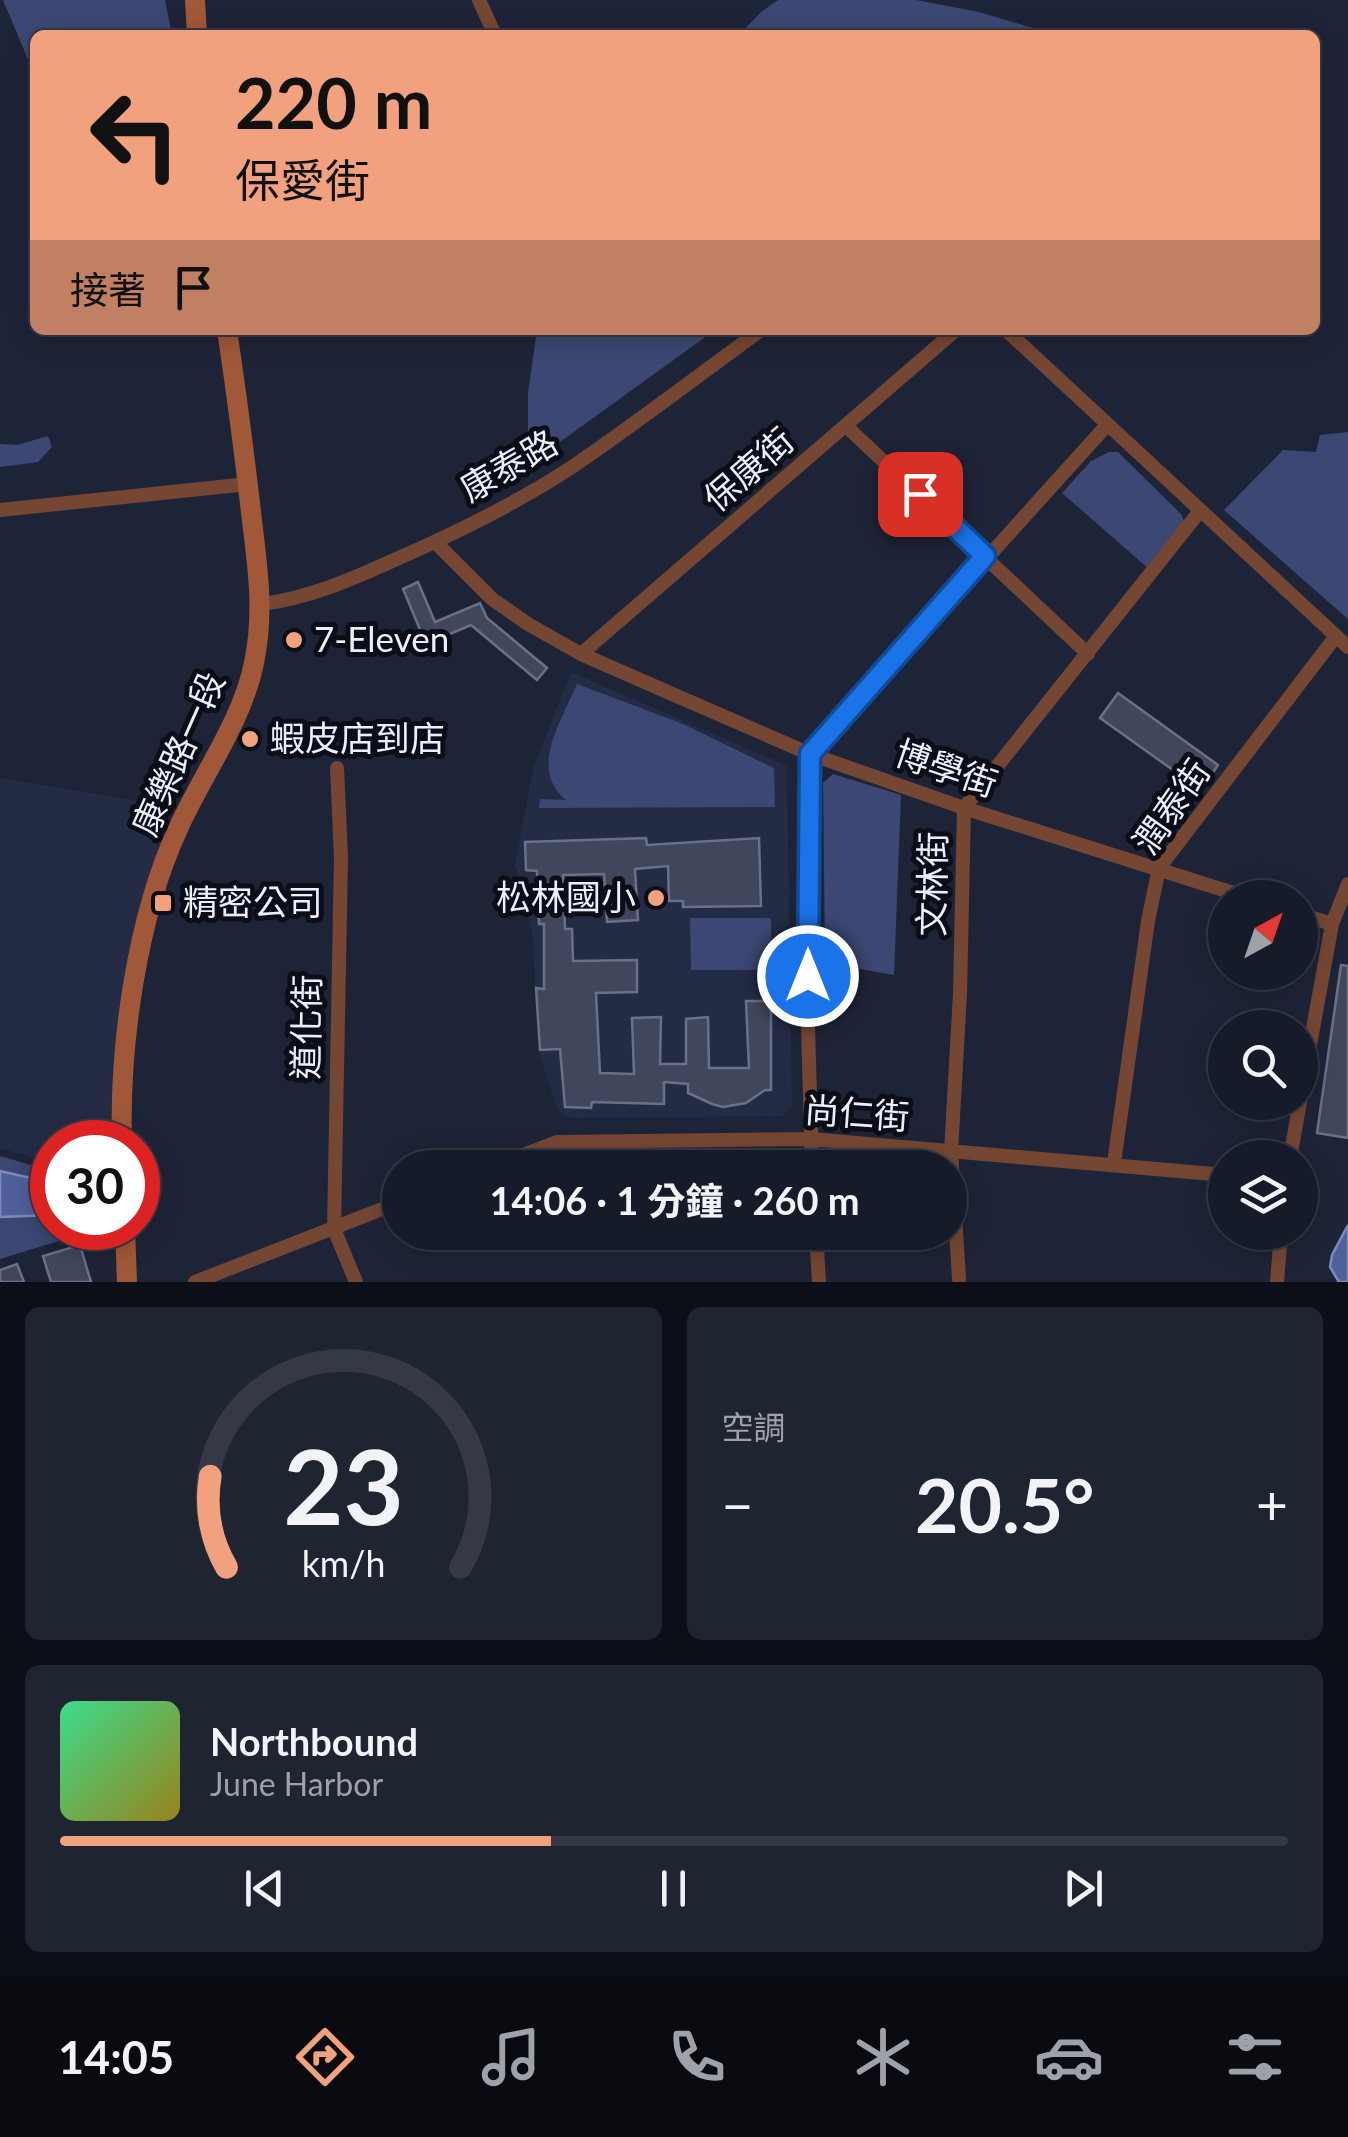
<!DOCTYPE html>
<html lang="zh-TW">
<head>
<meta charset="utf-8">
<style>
	:root { --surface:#161b29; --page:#1f2431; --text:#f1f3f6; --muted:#9ea1a8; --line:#353946; --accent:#f2a17e }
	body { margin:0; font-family:Lato,"Noto Sans TC",sans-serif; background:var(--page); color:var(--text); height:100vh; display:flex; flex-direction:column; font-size:38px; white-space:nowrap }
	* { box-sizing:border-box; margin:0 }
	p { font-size:32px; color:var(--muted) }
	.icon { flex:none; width:55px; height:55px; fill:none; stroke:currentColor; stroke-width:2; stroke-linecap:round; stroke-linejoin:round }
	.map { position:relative; height:1282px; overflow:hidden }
	.panel { display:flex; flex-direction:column; gap:25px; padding:25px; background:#0c0f17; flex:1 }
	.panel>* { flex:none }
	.banner { position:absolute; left:30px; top:30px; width:1290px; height:305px; border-radius:15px; box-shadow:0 5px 25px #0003,0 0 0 2px var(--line); background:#f2a17e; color:#111; overflow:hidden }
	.needle { width:65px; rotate:40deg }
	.buttons { position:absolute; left:1208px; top:880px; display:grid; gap:20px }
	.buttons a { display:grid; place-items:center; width:110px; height:110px; border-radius:50%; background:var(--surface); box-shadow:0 5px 25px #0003,0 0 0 2px var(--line); font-size:50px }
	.speed { position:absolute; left:30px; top:1120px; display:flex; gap:20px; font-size:50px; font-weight:700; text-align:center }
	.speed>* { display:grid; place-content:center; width:130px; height:130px; border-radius:50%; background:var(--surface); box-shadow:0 5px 25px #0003,0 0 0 2px var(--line); line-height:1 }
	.speed .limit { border:15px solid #d22; background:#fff; color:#111 }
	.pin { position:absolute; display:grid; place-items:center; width:85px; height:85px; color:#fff; margin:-42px; border-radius:20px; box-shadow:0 5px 15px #0006 }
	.me { position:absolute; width:110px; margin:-55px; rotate:0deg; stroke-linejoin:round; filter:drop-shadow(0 0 8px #0008) }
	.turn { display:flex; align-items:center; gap:35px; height:210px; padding:0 40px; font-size:45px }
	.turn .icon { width:130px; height:130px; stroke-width:2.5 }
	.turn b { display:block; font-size:70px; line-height:85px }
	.then { display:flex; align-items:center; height:95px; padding:0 40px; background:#0003; gap:20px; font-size:38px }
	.big { font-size:75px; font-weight:700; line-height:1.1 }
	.panel .widget { flex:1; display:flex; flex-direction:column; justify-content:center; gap:15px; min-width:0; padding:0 35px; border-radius:15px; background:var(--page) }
	.panel .dial { align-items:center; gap:0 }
	.dial svg { height:260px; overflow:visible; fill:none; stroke:var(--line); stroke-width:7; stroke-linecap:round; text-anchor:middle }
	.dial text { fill:var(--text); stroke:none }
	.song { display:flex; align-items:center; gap:30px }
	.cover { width:120px; height:120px; border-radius:15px; background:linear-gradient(135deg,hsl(150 70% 55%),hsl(50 70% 35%)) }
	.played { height:10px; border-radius:5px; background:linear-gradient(90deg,var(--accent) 40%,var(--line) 40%) }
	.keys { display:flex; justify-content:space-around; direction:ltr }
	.heat { display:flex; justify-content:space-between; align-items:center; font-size:55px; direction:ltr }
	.panel .tiles { flex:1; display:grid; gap:25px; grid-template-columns:1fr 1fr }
	.widget:last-child { grid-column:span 2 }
	.trip { position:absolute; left:382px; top:1150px; width:585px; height:100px; border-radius:50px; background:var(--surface); box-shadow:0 5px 25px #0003,0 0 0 2px var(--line); font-weight:700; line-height:100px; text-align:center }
	.dock { display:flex; height:160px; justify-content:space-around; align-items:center; background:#090b10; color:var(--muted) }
	.dock .icon { width:70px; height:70px }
	.dock .current { color:var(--accent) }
	.dock b { font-size:45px; color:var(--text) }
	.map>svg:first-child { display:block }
</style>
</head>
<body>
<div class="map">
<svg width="1348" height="1282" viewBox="0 0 1348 1282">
	<rect width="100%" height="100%" fill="#1e2437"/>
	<!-- built -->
	<path fill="#242b44" d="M571,672L787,766L792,1106L783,1116L568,1118L557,1109L540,1056L532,933L515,864L533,769Z
		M0,778L168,806L109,1142H52V1163L0,1148Z"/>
	<!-- green -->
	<path fill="#3c4873" d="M3,0H165L172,35H35V76Z
		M778,0H916L979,12L1056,35H739L761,12Z
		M537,330H715L528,465V393Z
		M1348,432V619L1224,510L1283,450L1316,452L1320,435Z
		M48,436L52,447L38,462L0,467V444L17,445Z
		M1109,452H1118L1181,514L1184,521L1149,569L1062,493L1091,461Z
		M577,684L683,724L774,768L775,807L539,808L540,799L566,800C528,769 562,720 577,684Z
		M833,774L901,795L894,975L837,965L825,955L823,783Z
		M690,918H771V970H691Z
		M0,1156L52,1171V1228H101L0,1259Z"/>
	<!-- water -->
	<path fill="#50609b" stroke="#7e8bb8" stroke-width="2.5" d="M0,1171L52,1183V1215L0,1217Z
		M1348,1225V1282H1339L1330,1267L1332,1255Z"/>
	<!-- building -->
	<path fill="#40475c" stroke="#697187" stroke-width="2.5" d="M418,582L435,622L480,603L487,618L547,668L537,680L471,625L426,644L403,589Z
		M1118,693L1218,765L1201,790L1100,718Z
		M646,838L647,845L759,838L761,906L683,907V901H669L668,866L635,869L638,920L607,922L604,874L563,875L565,929H572L573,961L637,960V992L596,993L600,1073L634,1074L632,1018L661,1017L660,1064H686V1019L708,1017L709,1068H749L746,1001H771V1090H765L746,1103L723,1107L712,1104L688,1093V1084L664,1082V1104L592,1102L591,1108L565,1107L560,1049L540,1050L536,988L544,989V924H539L537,871L526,870L525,842Z
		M1341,965L1348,966V1138L1317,1133Z
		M80,1245L91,1282H51L43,1256Z
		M17,1264L24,1282H0V1270Z"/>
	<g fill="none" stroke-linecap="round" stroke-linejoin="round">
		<!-- street -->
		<path stroke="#754733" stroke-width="14" d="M479,0L494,33
			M1006,330L1348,647
			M846,426L1088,654
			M0,510L248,484
			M435,542L492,599L528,624L581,654L679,697L810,754L964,808L1249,898
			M262,604C309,598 350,580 392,561C454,534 518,503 575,465C638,422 699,375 761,330
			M581,654L956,330
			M337,768L341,857L334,1229L356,1282
			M1300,914L1332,924
			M1300,1100L1332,924L1348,884
			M1290,1158L1300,1102
			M1114,1163L1148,921L1159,868L1336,636
			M489,1168L557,1142L810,1139L1225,1175
			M812,1168L807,991L810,754L1107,425
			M816,1232L819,1282
			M959,1279L951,1152L960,994L964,808L1200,511
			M195,1282L400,1202
			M1277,1282L1281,1232"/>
		<!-- secondary -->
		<path stroke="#a15838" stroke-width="20" d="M195,0L197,35
			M122,1142C119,1046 137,917 178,829C202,775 242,722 254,663C265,610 257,564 251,512C244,451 236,390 227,330
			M125,1228L127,1282"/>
	</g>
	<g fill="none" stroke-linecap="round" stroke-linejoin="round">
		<defs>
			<path id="route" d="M808,976L810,754L985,556L920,494"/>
		</defs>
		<!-- route casing -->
		<use href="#route" stroke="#114b97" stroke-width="25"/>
		<!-- route -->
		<use href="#route" stroke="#1a73e8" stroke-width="18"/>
	</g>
	<!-- markers -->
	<g fill="#f2a17e" stroke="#0b0e16" stroke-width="4">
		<circle cx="294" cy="640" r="10"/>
		<circle cx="250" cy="739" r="10"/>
		<circle cx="656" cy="898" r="10"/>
		<rect x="153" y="893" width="20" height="20" rx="5"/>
	</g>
	<g text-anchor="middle" stroke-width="10" stroke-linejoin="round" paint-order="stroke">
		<!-- street labels -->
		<g font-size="35" fill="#eaeffc" stroke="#0b0e16">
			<text transform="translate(509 466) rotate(-30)" y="12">康泰路</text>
			<text transform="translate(749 470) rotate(-41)" y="12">保康街</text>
			<text transform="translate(179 754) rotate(-66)" y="12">康樂路一段</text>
			<text transform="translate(946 769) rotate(19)" y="12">博學街</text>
			<text transform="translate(1172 807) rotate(-55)" y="12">潤泰街</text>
			<text transform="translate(933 884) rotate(-89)" y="12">文林街</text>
			<text transform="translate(307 1027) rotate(-89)" y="12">道化街</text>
			<text transform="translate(857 1114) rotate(4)" y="12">尚仁街</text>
		</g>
		<!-- poi labels -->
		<g font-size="35" fill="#eaeffc" stroke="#0b0e16" text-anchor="start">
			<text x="314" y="652">7-Eleven</text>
			<text x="270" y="751">蝦皮店到店</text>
			<text x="636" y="910" text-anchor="end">松林國小</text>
			<text x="183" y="915">精密公司</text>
		</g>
	</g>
</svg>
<div class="buttons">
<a><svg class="needle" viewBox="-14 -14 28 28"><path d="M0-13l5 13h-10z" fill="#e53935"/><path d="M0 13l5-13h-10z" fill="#9ea1a8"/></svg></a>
<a><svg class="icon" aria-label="search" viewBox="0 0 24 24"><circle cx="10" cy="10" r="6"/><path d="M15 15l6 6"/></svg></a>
<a><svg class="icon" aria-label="layers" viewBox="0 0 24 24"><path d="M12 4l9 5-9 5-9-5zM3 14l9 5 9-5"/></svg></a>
</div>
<div class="speed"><div class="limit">30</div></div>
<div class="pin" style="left:920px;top:494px;background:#d93025"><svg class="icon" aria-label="arrive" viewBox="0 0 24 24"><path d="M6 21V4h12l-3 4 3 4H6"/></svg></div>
<svg class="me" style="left:808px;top:976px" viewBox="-20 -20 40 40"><circle r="17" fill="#1a73e8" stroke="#fff" stroke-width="3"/><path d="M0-11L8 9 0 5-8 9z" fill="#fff"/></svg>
<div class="trip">14:06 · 1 分鐘 · 260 m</div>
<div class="banner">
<div class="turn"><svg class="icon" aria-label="left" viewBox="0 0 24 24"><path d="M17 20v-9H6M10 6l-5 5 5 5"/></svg><div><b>220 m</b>保愛街</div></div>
<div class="then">接著<svg class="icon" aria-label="arrive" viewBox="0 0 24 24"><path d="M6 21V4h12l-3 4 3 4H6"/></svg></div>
</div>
</div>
<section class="panel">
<div class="tiles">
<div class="widget dial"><svg viewBox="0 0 100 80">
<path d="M14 69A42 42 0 1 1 86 69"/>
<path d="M14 69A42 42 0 0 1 9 41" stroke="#f2a17e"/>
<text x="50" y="56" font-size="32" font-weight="700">23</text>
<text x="50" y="72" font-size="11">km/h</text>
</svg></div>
<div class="widget"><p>空調</p>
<div class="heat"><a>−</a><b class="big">20.5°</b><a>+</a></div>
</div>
<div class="widget">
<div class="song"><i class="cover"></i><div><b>Northbound</b><p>June Harbor</p></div></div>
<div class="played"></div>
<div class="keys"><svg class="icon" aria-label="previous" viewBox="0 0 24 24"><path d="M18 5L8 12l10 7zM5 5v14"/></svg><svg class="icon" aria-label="pause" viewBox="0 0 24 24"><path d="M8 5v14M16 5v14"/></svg><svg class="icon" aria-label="next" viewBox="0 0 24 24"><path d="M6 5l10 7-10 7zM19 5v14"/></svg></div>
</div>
</div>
</section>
<nav class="dock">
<b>14:05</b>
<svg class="icon current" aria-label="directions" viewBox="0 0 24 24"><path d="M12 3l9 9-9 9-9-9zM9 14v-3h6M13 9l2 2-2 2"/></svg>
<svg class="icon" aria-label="music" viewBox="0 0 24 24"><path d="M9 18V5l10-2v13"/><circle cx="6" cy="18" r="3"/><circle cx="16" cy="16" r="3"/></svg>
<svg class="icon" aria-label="phone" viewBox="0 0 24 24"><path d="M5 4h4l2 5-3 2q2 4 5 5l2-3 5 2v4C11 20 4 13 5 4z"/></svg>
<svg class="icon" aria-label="climate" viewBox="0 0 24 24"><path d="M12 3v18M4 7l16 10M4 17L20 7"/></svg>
<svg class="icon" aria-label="car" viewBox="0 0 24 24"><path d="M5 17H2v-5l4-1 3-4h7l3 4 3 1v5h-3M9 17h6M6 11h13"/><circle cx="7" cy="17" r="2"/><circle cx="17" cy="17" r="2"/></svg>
<svg class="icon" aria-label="filters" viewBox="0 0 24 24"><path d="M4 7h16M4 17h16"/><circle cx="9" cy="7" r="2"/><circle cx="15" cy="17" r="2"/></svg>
</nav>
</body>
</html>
